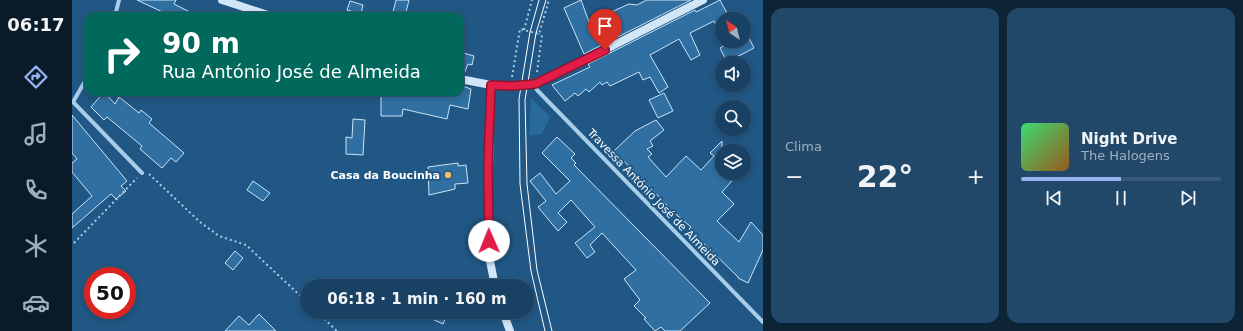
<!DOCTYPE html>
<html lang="pt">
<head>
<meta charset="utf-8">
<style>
	:root { --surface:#184163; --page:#214869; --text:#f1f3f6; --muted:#9fafbe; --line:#365a78; --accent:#95b2f1 }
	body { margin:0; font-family:"DejaVu Sans",sans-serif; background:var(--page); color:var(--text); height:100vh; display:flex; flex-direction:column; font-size:15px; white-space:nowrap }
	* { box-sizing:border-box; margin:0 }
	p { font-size:13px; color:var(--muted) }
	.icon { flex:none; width:22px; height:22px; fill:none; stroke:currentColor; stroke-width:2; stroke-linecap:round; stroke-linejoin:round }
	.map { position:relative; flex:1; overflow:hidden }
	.drawer { display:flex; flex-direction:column; gap:8px; padding:8px; background:#0d2436; width:480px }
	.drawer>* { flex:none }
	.top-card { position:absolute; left:12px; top:12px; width:380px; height:84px; border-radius:12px; box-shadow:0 2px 6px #0003,0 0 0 1px var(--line); background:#00695c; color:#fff; overflow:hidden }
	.needle { width:26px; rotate:325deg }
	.controls { position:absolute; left:643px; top:12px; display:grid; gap:8px }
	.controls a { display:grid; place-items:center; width:36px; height:36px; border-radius:50%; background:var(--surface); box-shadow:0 2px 6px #0003,0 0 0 1px var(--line); font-size:20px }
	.speed { position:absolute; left:12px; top:267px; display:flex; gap:8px; font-size:20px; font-weight:700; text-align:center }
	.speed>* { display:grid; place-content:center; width:52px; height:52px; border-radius:50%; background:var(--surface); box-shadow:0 2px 6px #0003,0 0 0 1px var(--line); line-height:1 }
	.speed .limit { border:6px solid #d22; background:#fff; color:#111 }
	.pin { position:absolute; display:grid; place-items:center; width:34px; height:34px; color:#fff; margin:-41px -17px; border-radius:50% 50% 50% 0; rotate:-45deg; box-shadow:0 0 4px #0007 }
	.pin .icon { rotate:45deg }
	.me { position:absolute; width:44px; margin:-22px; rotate:359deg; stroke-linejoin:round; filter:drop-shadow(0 0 3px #0008) }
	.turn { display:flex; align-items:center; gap:14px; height:84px; padding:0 12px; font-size:18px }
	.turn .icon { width:52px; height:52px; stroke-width:2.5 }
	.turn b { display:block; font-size:28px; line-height:34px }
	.big { font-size:30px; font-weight:800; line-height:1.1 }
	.drawer .tile { flex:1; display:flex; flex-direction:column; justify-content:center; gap:6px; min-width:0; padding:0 14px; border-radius:12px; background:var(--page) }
	.song { display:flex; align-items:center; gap:12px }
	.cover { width:48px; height:48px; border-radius:6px; background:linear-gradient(135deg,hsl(140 70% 55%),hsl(30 70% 35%)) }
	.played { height:4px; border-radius:2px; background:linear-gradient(90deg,var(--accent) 50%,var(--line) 50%) }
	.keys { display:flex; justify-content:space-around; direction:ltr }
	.heat { display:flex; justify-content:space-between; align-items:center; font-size:22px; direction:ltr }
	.drawer .tiles { flex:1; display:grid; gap:8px; grid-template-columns:repeat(2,1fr) }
	.trip { position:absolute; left:228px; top:279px; width:234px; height:40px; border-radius:20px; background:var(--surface); box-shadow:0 2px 6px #0003,0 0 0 1px var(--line); font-weight:800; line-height:40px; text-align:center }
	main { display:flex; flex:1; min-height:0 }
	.dock { display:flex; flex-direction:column; width:72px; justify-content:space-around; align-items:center; background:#0a1a28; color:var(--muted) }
	.dock .icon { width:28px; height:28px }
	.dock .selected { color:var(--accent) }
	.dock b { font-size:18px; color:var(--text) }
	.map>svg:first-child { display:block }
</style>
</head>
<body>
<main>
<nav class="dock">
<b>06:17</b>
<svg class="icon selected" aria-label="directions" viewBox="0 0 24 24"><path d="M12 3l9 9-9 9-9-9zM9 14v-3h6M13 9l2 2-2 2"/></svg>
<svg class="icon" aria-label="music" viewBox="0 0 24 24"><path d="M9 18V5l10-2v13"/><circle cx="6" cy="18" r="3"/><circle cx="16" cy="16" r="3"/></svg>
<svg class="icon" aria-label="phone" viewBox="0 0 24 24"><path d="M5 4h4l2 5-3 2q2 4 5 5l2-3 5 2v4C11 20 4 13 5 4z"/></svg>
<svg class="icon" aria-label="climate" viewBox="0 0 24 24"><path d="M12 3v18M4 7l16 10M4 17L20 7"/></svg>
<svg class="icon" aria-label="car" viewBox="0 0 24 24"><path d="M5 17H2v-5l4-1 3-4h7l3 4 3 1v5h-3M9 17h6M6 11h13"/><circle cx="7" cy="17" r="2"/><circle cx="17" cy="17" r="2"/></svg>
</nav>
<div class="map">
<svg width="691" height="331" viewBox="0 0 691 331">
	<rect width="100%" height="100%" fill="#205784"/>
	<!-- green -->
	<path fill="#296a9c" d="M459,98L478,117L470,134L457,136Z"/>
	<!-- building -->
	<path fill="#2f6fa1" stroke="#cbe4f7" d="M65,0H104L102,4L126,16H99Z
		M324,0H337L333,16H320Z
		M509,0L517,22L557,4L565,5L575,0H619L512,54L492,8Z
		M648,0L658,19H650V38L642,21L618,33L628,55L619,60L607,39L578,55L596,87L587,93L578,77L571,80L567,72L538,86L535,82L530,85L528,82L517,92L514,89L506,96L503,93L493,101L480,85L518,67L516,64L623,10L624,12Z
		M278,1L291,5L289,14L275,10Z
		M677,38L682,48L655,62L648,48L660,41L662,45Z
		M388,52L402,56L400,65L396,64L392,74H388Z
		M388,85L399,89L396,109L378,105L375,119L331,109L330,116H309V92H388Z
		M32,92L43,104L47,97L67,113L69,110L80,119L77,123L112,153L104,162L99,158L90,168L68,149L70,146L35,117L32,120L19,107Z
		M592,93L601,111L586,118L577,100Z
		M0,115L55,181L49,186L54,191L44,199L39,194L0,228V214L20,196L0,172V163L5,159L0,153Z
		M281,119L293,120L291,155L274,154V137L280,138Z
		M584,120L592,130L578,141L581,146L575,149L580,154L576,157L594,177L614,156L629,170L642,156L638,153L650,141V173H667L650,192L662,204L645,221L667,242L679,222L691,235V250L676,283L666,278V277L617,229L619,227L594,206L595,205L542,151L563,131Z
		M485,137L503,154L499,158L504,163L502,165L638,303L608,331H593L589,327L583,331L572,319L574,318L562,306L568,300L552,279L564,270L530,233L518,245L523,252L515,258L503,243L523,227L499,200L486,213L495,222L486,231L466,207L474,201L458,181L468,173L484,194L498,181L470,153Z
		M386,163V166L394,165L396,183L383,184V189L357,195L356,167Z
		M181,181L198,193L191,201L175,190Z
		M163,251L171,258L161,270L153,263Z
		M345,312H376L371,324Z
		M187,314L204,331H153L167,316L177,325Z"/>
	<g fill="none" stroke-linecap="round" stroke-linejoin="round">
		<!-- path -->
		<path stroke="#a7cde9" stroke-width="2" stroke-dasharray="2 3" stroke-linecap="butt" d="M452,30L460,0
			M465,72L470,35L467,34
			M440,77L448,29L467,34L477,0
			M77,174L128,222L147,236L174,245L235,302
			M2,243L65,178
			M245,312L265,331"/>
		<!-- street -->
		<path stroke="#a7cde9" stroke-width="4" d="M43,16L47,0
			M16,76L1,102L70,173
			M463,84L465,90L691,322"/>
		<!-- secondary -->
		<path stroke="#d2e6f7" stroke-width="8" d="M150,0L199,16
			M388,79L419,85L440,86
			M461,84L479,77L631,0
			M419,85L416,209L417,256L423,286
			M431,312L438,331"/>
		<!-- tram -->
		<path stroke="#fff" stroke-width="1" d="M467,0L458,32L447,99L448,184L459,271L473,331
			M474,0L464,33L453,100L455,184L465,270L480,331"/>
		<!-- secondary-bridge -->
		<path stroke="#d2e6f7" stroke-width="8" d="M440,86L461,84"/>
	</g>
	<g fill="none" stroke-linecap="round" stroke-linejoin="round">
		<defs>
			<path id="route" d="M417,241L416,165L419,85L440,86L463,84L533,50"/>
		</defs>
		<!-- route casing -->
		<use href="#route" stroke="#92132f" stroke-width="10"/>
		<!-- route -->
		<use href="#route" stroke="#e11d48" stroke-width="7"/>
	</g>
	<!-- markers -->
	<circle fill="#f7bd67" stroke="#205784" stroke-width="1.5" cx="376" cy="175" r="4"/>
	<g text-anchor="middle" stroke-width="4" stroke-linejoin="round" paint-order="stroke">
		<!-- poi labels -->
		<g font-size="11" font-weight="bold" fill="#fff" stroke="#205784" text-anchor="end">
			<text x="368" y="179">Casa da Boucinha</text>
		</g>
		<!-- street labels -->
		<g font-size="11" fill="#fff" stroke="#205784">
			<text transform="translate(582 197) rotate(46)" y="4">Travessa António José de Almeida</text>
		</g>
	</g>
</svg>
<div class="controls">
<a><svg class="needle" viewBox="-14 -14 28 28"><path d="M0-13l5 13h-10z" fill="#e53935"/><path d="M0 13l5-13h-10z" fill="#9fafbe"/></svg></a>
<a><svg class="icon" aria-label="sound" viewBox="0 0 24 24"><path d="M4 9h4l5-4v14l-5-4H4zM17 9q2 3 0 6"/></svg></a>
<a><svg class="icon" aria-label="search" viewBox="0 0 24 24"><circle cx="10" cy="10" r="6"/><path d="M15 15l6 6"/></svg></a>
<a><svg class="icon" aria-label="layers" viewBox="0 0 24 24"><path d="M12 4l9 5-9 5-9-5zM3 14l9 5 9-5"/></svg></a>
</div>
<div class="speed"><div class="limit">50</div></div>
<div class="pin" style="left:533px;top:50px;background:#d93025"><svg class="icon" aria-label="arrive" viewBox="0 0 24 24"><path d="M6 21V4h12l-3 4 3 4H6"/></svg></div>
<svg class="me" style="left:417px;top:241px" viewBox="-20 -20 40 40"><circle r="19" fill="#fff"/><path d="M0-13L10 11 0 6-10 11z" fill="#e11d48"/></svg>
<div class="trip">06:18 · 1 min · 160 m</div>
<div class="top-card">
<div class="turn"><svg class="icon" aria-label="right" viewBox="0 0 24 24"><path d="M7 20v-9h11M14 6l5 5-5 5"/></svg><div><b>90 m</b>Rua António José de Almeida</div></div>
</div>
</div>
<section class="drawer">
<div class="tiles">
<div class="tile"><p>Clima</p>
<div class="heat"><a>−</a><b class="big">22°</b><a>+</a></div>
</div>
<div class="tile">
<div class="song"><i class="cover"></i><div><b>Night Drive</b><p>The Halogens</p></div></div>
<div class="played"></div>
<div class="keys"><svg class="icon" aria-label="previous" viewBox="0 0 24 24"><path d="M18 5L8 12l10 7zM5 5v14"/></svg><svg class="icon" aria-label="pause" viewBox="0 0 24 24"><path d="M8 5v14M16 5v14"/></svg><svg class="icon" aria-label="next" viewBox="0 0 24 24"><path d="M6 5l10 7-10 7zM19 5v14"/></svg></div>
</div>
</div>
</section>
</main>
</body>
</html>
